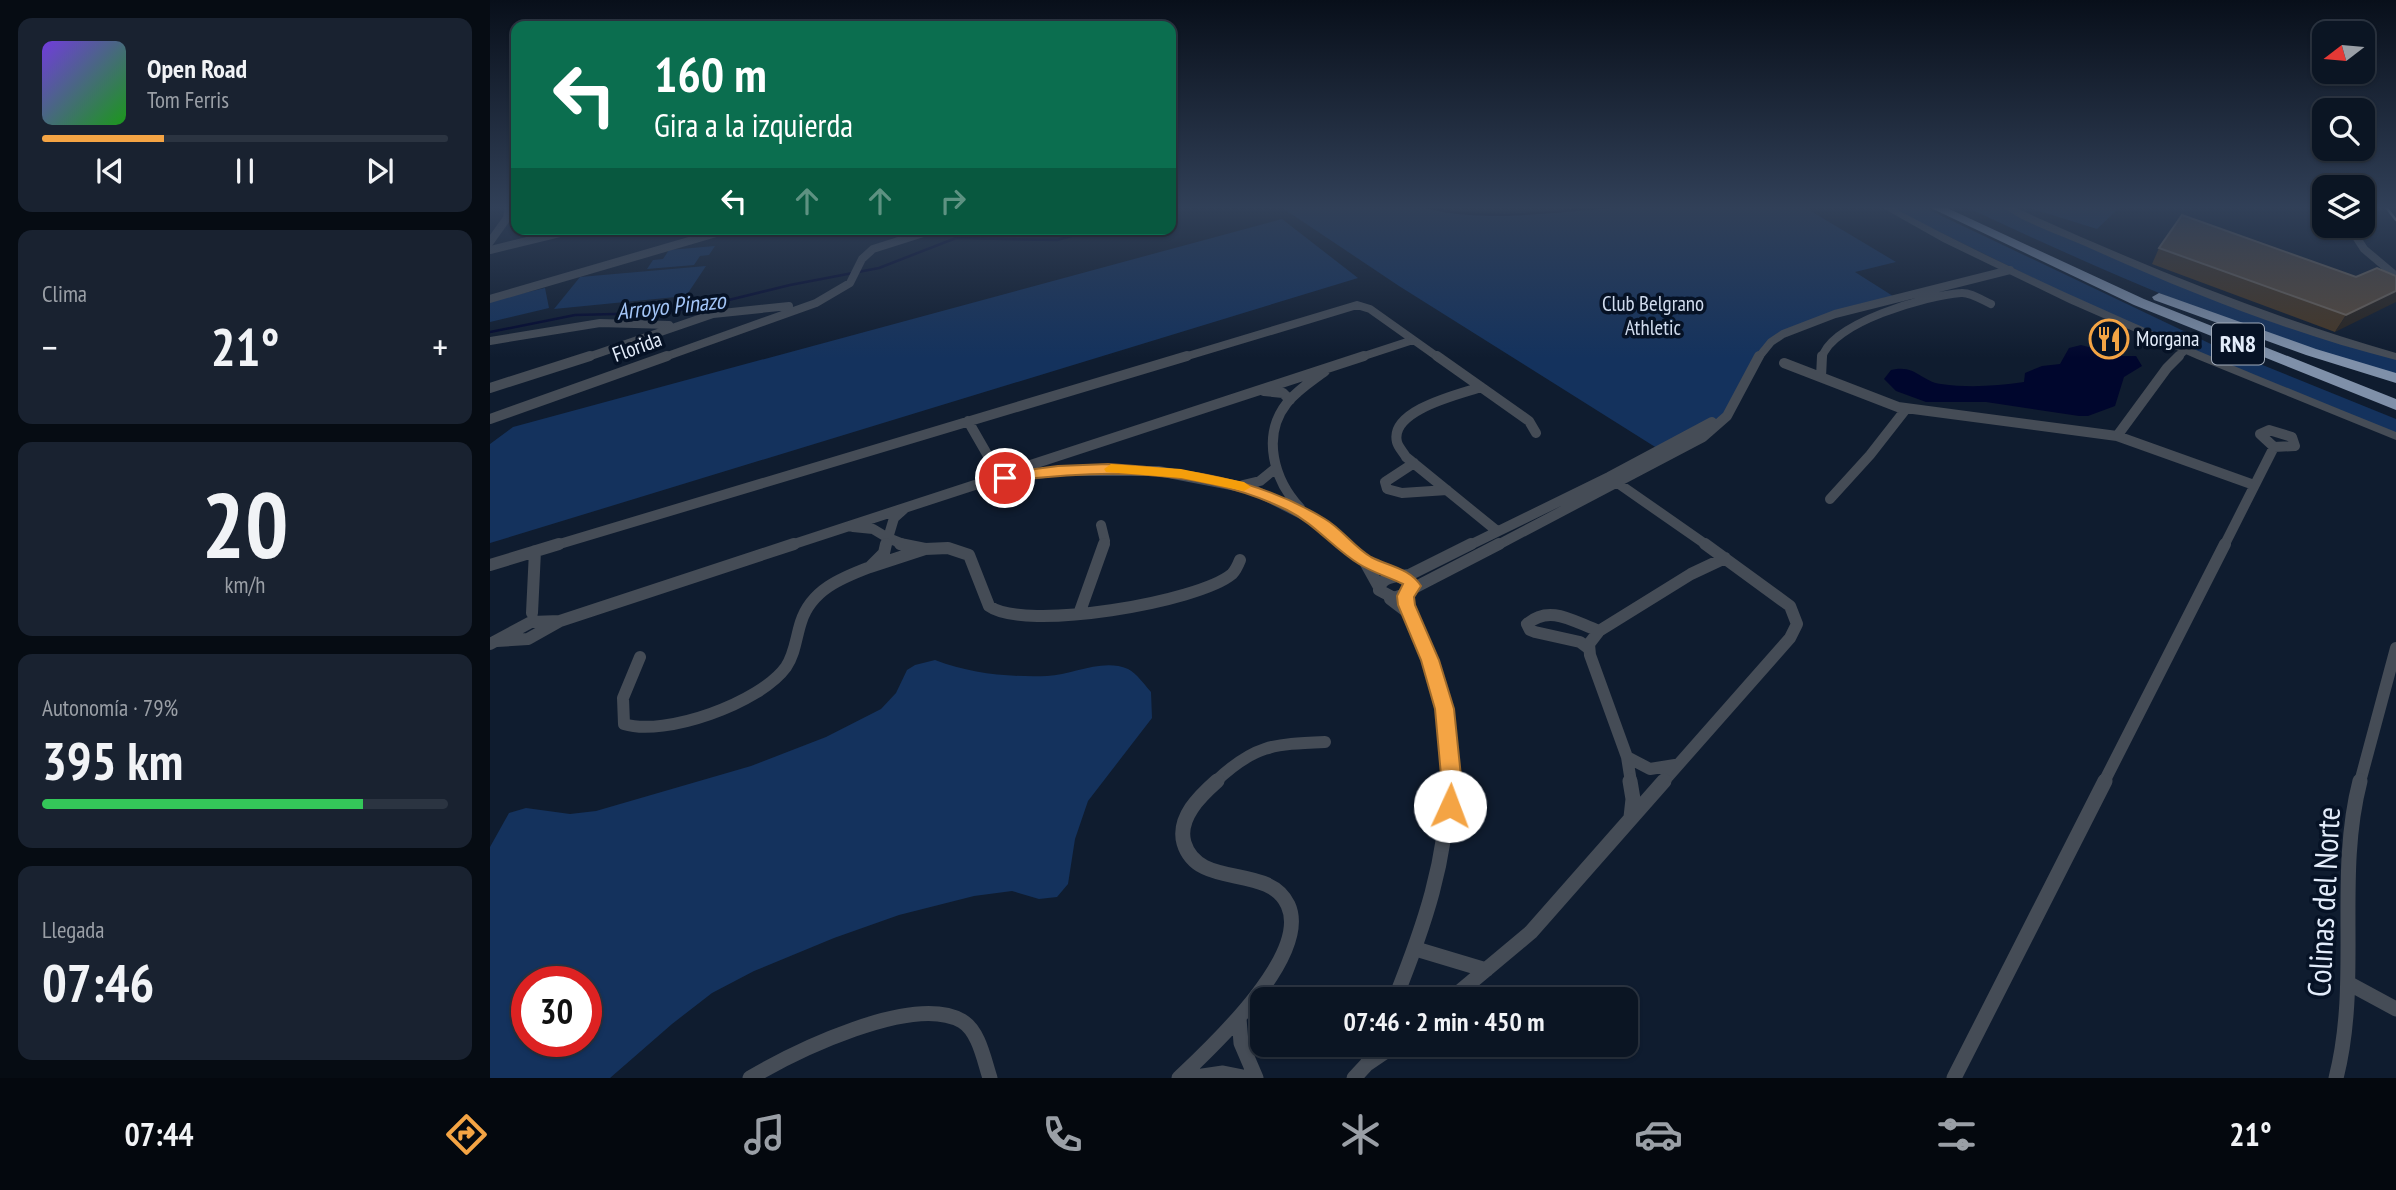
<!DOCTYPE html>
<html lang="es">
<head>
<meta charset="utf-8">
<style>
	:root { --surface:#0b1523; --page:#192230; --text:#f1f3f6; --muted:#9a9fa6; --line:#2b3441; --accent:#f4a444 }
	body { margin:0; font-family:"PT Sans Narrow",sans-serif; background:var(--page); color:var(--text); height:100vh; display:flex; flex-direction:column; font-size:26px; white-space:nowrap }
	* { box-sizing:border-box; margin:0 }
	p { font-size:23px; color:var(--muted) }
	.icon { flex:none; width:38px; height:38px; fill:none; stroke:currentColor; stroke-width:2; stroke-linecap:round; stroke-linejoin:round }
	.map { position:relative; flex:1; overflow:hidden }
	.details { display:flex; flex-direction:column; gap:18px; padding:18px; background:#060c13; width:490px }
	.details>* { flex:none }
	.banner { position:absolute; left:21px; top:21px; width:665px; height:214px; border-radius:14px; box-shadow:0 2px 5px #0004,0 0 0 2px var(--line); background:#0b6e4f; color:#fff; overflow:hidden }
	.needle { width:46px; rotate:254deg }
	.tools { position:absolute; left:1822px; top:21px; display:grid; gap:14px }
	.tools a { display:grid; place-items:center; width:63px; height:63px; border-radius:14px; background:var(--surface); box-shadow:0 2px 5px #0004,0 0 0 2px var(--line); font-size:35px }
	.speed { position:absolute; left:21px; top:966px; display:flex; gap:14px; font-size:35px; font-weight:700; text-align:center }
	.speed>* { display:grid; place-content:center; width:91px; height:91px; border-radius:50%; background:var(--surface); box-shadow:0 2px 5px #0004,0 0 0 2px var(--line); line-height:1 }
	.speed .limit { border:10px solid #d22; background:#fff; color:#111 }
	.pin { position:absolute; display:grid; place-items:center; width:60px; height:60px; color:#fff; margin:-30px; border:4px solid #fff; border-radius:50%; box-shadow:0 2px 7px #0007 }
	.me { position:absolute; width:77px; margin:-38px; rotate:2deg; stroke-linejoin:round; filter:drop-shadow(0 0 5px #0008) }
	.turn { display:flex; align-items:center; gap:24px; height:147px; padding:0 28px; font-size:32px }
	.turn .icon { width:91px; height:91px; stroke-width:2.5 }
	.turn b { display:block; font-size:49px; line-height:60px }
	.lanes { display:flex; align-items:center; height:66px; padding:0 28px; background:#0003; justify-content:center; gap:35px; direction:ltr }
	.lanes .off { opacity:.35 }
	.big { font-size:52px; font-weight:700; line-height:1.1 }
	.details .tile { flex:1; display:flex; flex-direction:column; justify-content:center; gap:10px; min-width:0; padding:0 24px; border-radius:14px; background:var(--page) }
	.details .dial { align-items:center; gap:0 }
	.dial b { font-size:91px; line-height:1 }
	.song { display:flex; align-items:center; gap:21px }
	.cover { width:84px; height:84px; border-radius:10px; background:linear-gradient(135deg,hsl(260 70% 55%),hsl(120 70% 35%)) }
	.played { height:7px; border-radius:4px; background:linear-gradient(90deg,var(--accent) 30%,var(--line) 30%) }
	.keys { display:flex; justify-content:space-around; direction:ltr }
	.heat { display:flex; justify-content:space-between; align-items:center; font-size:38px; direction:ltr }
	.charge { height:10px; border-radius:5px; background:linear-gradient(90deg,#34c759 79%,var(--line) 0) }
	.trip { position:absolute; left:760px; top:987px; width:388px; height:70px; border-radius:14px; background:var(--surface); box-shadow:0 2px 5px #0004,0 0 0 2px var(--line); font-weight:700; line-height:70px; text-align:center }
	.menu { display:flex; height:112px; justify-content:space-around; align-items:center; background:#04080e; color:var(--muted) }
	.menu .icon { width:49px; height:49px }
	.menu .on { color:var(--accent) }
	.menu b { font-size:32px; color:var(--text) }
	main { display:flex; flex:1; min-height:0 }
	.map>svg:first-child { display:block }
</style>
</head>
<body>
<main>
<section class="details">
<div class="tile">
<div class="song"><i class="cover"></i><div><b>Open Road</b><p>Tom Ferris</p></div></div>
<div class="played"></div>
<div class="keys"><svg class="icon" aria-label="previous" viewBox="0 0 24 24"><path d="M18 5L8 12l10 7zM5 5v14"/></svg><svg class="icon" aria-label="pause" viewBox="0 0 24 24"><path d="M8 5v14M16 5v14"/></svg><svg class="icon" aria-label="next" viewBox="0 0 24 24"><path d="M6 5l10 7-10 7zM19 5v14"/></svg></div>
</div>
<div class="tile"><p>Clima</p>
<div class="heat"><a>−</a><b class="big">21°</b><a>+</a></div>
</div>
<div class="tile dial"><b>20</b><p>km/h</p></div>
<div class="tile"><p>Autonomía · 79%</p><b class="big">395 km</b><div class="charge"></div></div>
<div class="tile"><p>Llegada</p><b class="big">07:46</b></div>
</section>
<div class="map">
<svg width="1906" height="1078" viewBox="0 0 1906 1078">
	<rect width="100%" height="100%" fill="#0f1c2f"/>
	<!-- green -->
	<path fill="#14325d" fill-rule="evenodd" d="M791,207H935L955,212L1006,214L1122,207H1314L1406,262L1365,272L1406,298L1335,317L1284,339L1242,408L1215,427L1170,450L909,286Z
		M1399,207H1433L1723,345L1906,419V434L1616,314Z
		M1476,207H1514L1674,277L1906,359V376C1758,335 1615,272 1476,207Z
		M1536,207H1630L1607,229Z
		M792,219L868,278L0,543V444L23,427Z
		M225,246L219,255L210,256L204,265L157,269L163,260L173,259L179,250Z
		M216,266L196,296L64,309L90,277Z
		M55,288L59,308L0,322V301Z
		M445,660C482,674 518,677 557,676C583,675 612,658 638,669C647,674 654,684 661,692L662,718L598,801L585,839L578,884L567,897L549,899L522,891L484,896L409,915L344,938L264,971L222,993L182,1024L120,1078H0V847L19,813L36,808L80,814L106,811L261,766L336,737L391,709L406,693L417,670L425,665ZM37,982H96V1041H37Z"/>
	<!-- water -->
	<path fill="#00062d" d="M1591,345L1633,356H1646L1652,366L1634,377L1625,406L1598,416H1589L1496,402H1436L1406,391L1394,379L1401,370C1426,364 1430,381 1451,384C1479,388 1506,386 1534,382L1535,373L1552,366L1570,364L1579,348Z"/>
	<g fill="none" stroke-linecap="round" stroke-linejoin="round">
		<!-- stream -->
		<path stroke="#00062d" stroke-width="2.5" d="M681,207H777
			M935,207C995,222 1061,211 1122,207
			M0,332L85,315L165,313L210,307L300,285L389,268L466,238L567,240L606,229"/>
		<!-- minor-far3 -->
		<path stroke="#454c56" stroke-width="8" d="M1865,235L1874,249L1906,276
			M0,242L17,218L19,207
			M0,250L86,229
			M0,299L240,229
			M0,341L110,323L179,325
			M95,358L223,314L299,306
			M172,358L326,303L360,283L372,259L383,249L446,229
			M691,358L867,305L880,309L949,358
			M868,358L923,340
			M1268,358L1281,342L1293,334L1345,314L1520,270
			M1332,358C1340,323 1438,295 1471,293C1480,292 1492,300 1501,304
			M1687,358L1694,351"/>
		<!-- minor-far2 -->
		<path stroke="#454c56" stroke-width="10" d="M947,356L1039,421L1046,433
			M1294,363L1408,407L1627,436L1764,485
			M1331,377L1332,356
			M991,387C970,394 899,410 907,442C908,447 914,453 916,457L1007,531
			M0,388L100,356
			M774,391L793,393L800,400
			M0,419L177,356
			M478,421L509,475L515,478
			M1779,430L1802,437L1805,446L1784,447L1770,434Z
			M1627,436L1677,368L1689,356
			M924,463L895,482L897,489L912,493L957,490
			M519,472L874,356
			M1119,477L1218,546
			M753,485L770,481L786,468
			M1340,499L1380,455L1416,409
			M810,508C784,480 771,436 797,403C807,390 822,381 835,371
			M611,525L615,541L613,546
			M363,527L383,529L398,538L404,518L414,509
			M63,546L697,356
			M298,546L494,482L568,471H668L762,489L833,525L858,546
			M396,546L398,538L418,546
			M978,546L1119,477L1222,422
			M1006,546L1213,437L1237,416L1269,356
			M1734,546L1784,447"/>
		<!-- minor-far1 -->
		<path stroke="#454c56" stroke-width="12" d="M856,544L874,560
			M435,549L458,548L479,555L499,606C534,632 709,602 742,574C746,570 748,565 750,560
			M0,565L69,544
			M380,567L394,553L396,544
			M380,567L435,549L410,544
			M908,576L921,583V592L904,598L889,590C891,579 898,578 908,576Z
			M911,576L919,575L981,544
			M889,587L874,560L905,576
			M922,589L1009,544
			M900,599L921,615L915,596
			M42,613L45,551
			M589,614L614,544
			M921,615C944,668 962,723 959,782
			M70,621L304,544
			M0,644L41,622L70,621L38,639L7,641
			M1098,648L1090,642L1045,632L1040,630L1037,624C1060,604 1084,622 1109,631
			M150,657L133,698L134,724C175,737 270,703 296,667C305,654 306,637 311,622C321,590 351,578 380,567
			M1137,757L1100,655L1099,644L1109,631L1201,574L1235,558
			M725,782C764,745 783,744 835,742
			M1141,782L1137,757L1160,769L1185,765
			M1173,782L1300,638L1307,624L1300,606L1215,544
			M1614,782L1735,544
			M1870,782L1906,648"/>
		<!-- minor -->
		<path stroke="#454c56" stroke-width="15" d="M1140,781L1143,799L1141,817
			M926,949L996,970
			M1858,983L1906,1009
			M905,999C935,924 956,863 959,781
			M961,999L1041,932L1174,781
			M749,1018L751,1043L766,1078
			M877,1064L905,1045
			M260,1078C304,1052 423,993 472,1021C489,1031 494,1060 500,1078
			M689,1078C722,1047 821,955 798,905C779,863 708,890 694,843C687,818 710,796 727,781
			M699,1078L733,1073L758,1078
			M864,1078L877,1064L886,1045
			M1464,1078L1615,781
			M1846,1078C1871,981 1845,877 1870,781"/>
		<!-- tertiary -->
		<path fill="#454c56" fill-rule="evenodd" d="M1391,207H1402C1565,294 1735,363 1906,432V440L1707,359L1579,303L1453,242Z
			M1513,207H1524C1649,264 1774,315 1906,353V360C1799,333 1695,291 1595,246C1571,235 1531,222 1513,207Z"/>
		<!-- motorway -->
		<path fill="#7f90a9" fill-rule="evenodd" d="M1439,207H1455L1654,299L1906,399V410L1644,305Z
			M1669,293L1826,349L1906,373V383L1816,355L1664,300L1662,297Z"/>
		<!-- rail -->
		<path stroke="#abb5c4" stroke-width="2.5" d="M1896,207L1906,220"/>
	</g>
	<!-- wall -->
	<path fill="#473725" d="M1669,248L1866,277L1887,268L1845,332L1662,264Z"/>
	<!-- shaded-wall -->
	<path fill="#29241f" d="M1906,291V302L1845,332L1856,315Z"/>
	<!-- building -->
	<path fill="#584a3c" stroke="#6d645a" stroke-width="2" d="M1692,215L1866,277L1887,268L1906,276V291L1856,315L1669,248Z"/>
	<!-- sky -->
	<linearGradient id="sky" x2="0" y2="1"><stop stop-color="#080f1a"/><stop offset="0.58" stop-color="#314058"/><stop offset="1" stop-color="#314058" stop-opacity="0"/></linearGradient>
	<rect width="1906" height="358" fill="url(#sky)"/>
	<!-- route -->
	<path fill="#f4a444" stroke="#9f6b2c" stroke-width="2" d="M618,464C697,469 766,477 835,519C852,529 864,547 881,557C898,566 920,568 931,586L924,597L925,605L949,660L964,709L972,786L967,812L960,815L952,812L949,806L952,786L945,709L931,660L908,605L907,596L913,584C898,577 882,572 869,564C843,548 825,524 797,510C709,467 609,469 515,482L508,478L515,473L568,466Z"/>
	<!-- slow -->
	<path fill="#f59e0b" d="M621,464L691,469L754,482L761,487L754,491L691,478L616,472L614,469Z"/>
	<!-- icons -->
	<defs>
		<symbol id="restaurant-ring" viewBox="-11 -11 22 22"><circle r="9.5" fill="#061225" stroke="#f4a444" stroke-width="1.5"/><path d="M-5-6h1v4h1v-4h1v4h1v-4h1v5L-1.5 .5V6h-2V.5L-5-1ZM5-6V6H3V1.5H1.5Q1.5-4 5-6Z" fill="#f4a444"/></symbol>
	</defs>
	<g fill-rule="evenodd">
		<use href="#restaurant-ring" x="1597" y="317" width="44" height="44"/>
	</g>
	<g text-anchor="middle" stroke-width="7" stroke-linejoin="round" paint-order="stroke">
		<!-- far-park labels -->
		<g font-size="21" fill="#d1dcee" stroke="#061225">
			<text x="1163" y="311">Club Belgrano<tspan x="1163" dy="24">Athletic</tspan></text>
		</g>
		<!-- far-poi labels -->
		<g font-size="21" fill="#e3ecfa" stroke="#061225" text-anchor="start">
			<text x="1646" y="346">Morgana</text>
		</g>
		<!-- far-street labels -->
		<g font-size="21" fill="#e3ecfa" stroke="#061225">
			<text transform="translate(147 347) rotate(-20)" y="7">Florida</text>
		</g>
		<!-- far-water labels -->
		<g font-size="23" font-style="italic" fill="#a3c5f7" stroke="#061225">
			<text transform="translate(181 306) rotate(-6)" y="8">Arroyo Pinazo</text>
		</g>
		<!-- shield labels -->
		<rect fill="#061225" stroke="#a1abba" stroke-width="2" x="1722" y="323.5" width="52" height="41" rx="5"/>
		<g font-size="24" font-weight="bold" fill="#e3ecfa">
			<text x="1748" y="352">RN8</text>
		</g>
		<!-- near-street labels -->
		<g font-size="32" fill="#e3ecfa" stroke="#061225">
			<text transform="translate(1834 902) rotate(-87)" y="11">Colinas del Norte</text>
		</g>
	</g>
</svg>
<div class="tools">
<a><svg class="needle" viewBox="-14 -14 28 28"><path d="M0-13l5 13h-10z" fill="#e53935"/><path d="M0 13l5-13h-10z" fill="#9a9fa6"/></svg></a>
<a><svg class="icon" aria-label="search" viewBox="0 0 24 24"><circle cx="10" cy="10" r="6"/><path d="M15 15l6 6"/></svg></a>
<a><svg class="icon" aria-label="layers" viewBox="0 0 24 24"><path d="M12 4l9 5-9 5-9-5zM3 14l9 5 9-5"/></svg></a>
</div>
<div class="speed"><div class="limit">30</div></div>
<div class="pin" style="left:515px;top:478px;background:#d93025"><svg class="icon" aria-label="arrive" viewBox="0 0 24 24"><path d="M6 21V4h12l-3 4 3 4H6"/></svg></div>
<svg class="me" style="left:960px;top:806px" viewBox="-20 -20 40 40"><circle r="19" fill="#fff"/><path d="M0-13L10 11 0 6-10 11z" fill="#f4a444"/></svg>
<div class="trip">07:46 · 2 min · 450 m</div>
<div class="banner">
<div class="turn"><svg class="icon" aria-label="left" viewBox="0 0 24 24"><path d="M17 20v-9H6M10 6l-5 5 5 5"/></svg><div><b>160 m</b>Gira a la izquierda</div></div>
<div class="lanes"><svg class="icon" aria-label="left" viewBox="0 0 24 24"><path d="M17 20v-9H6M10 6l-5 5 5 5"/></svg><svg class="icon off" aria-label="ahead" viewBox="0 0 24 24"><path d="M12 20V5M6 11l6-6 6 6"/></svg><svg class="icon off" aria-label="ahead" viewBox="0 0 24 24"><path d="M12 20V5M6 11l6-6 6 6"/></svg><svg class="icon off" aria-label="right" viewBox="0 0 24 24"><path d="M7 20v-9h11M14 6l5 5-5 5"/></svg></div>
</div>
</div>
</main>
<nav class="menu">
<b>07:44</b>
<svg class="icon on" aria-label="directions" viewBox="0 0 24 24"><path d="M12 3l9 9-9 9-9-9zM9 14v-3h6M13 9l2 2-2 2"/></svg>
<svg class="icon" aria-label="music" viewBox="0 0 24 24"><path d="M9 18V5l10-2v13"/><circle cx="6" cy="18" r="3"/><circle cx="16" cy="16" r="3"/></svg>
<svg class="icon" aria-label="phone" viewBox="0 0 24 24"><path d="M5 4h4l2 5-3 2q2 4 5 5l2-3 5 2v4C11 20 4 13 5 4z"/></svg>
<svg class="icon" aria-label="climate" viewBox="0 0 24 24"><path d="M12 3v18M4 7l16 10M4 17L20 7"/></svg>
<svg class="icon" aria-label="car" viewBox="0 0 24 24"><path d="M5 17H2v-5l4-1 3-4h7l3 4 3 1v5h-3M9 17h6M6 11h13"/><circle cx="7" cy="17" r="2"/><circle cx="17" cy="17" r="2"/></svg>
<svg class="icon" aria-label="filters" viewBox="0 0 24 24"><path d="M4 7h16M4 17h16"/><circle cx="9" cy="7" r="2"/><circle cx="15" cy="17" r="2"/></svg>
<b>21°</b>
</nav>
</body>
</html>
